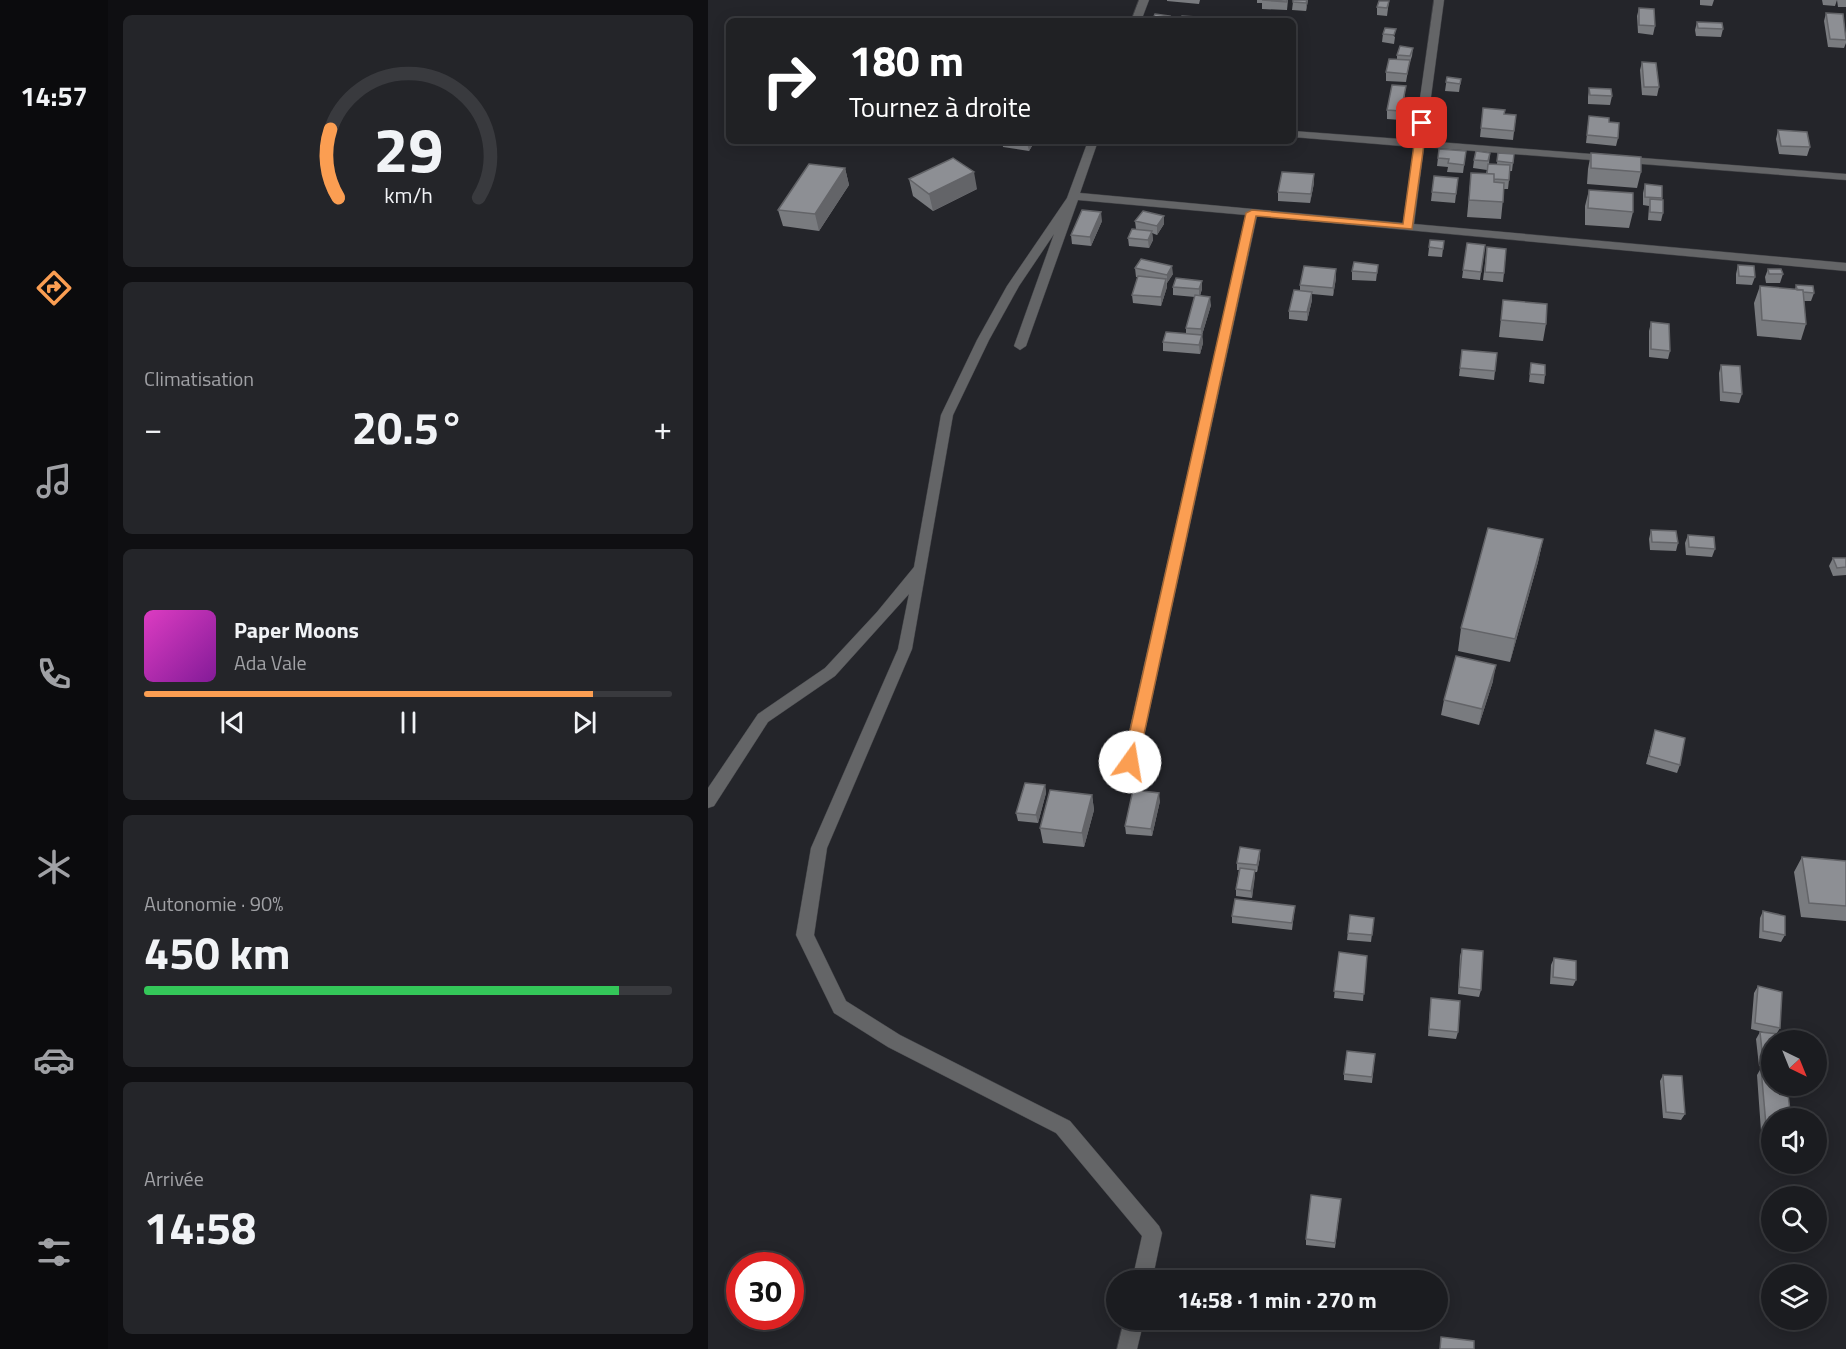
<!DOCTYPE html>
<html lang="fr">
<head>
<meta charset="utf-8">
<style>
	:root { --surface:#1b1c20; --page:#242529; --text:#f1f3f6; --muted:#a0a1a5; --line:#393a3e; --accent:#fb9e52 }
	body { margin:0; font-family:"Titillium Web",sans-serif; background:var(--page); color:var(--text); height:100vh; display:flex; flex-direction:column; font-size:22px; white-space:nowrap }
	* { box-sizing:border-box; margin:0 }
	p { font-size:20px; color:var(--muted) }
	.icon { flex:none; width:33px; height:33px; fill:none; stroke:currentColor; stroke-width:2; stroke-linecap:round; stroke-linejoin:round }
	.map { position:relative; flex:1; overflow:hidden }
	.side { display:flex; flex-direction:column; gap:15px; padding:15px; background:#0f0f12; width:600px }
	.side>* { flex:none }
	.guide { position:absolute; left:18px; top:18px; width:570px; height:126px; border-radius:9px; box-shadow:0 3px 15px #0003,0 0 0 2px var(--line); background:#202124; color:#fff; overflow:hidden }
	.needle { width:39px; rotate:137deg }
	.controls { position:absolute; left:1053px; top:1030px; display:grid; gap:12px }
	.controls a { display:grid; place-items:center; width:66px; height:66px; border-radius:50%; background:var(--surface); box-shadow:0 3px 15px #0003,0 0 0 2px var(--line); font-size:30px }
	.speed { position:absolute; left:18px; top:1252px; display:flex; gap:12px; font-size:30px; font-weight:700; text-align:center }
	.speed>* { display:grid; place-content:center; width:78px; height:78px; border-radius:50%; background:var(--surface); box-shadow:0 3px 15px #0003,0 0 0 2px var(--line); line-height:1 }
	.speed .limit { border:9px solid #d22; background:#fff; color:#111 }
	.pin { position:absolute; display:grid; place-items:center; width:51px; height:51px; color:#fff; margin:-26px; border-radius:12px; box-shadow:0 3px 9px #0006 }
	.me { position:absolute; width:66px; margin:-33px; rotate:13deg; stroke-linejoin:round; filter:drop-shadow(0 0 4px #0008) }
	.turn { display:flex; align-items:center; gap:21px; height:126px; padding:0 24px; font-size:27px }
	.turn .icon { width:78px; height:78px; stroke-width:2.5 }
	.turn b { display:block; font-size:42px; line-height:51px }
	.big { font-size:45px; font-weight:700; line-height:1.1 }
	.side .widget { flex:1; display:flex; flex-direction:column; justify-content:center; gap:9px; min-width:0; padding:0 21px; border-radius:9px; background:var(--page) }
	.side .dial { align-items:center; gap:0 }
	.dial svg { height:156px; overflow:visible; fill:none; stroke:var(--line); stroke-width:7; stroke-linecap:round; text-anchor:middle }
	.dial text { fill:var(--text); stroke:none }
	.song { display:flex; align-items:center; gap:18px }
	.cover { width:72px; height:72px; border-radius:9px; background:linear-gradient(135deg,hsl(310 70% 55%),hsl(290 70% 35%)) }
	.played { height:6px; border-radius:3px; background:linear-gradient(90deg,var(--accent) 85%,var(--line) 85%) }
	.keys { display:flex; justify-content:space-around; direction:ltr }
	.heat { display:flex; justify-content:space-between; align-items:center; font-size:33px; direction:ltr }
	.charge { height:9px; border-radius:4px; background:linear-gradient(90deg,#34c759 90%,var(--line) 0) }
	.trip { position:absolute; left:398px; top:1270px; width:342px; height:60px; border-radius:30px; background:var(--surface); box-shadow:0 3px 15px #0003,0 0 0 2px var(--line); font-weight:700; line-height:60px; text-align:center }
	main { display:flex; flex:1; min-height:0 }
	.tab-bar { display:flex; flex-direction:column; width:108px; justify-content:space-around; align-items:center; background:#0b0b0d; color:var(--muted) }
	.tab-bar .icon { width:42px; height:42px }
	.tab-bar .active { color:var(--accent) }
	.tab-bar b { font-size:27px; color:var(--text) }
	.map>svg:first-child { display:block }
</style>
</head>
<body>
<main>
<nav class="tab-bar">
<b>14:57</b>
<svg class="icon active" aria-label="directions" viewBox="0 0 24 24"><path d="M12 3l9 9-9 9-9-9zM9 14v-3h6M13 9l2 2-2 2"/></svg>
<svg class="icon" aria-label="music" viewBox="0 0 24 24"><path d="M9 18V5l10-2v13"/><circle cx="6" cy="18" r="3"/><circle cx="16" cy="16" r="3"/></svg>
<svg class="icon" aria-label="phone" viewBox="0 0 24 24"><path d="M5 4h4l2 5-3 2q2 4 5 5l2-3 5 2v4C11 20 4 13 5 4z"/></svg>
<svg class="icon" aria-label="climate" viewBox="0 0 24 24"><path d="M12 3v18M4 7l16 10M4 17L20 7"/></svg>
<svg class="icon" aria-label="car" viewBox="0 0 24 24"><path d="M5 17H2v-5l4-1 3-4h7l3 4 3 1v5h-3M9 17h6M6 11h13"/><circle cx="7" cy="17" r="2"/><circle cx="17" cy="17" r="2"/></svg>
<svg class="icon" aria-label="filters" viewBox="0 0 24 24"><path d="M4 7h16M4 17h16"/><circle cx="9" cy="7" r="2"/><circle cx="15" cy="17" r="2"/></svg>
</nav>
<section class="side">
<div class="widget dial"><svg viewBox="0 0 100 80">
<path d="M14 69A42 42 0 1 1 86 69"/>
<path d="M14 69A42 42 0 0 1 10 34" stroke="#fb9e52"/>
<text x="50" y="56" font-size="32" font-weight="700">29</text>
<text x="50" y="72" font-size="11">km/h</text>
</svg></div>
<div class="widget"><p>Climatisation</p>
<div class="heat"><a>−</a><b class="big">20.5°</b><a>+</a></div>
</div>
<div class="widget">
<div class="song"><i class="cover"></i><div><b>Paper Moons</b><p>Ada Vale</p></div></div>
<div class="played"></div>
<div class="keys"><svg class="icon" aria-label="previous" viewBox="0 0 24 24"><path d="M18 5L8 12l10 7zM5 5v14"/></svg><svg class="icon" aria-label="pause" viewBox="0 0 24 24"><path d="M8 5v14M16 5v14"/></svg><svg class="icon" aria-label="next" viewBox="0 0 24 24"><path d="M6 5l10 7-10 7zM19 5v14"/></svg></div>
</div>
<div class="widget"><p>Autonomie · 90%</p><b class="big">450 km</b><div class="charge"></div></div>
<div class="widget"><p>Arrivée</p><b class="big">14:58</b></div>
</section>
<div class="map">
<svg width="1138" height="1349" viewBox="0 0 1138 1349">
	<rect width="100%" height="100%" fill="#24252a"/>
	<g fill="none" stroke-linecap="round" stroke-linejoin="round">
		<defs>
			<path id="minor" d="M431,0H441L433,21H423Z
				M726,0H736L717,141L1138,174V180L716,147L706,224L1138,263V271L549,216L430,763L428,768L422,769L416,768L414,763L538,215L370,200L318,346L312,350L306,346L346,234L311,286L281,340L245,415L204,649L119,848L106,935L138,1001L192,1035L362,1121L451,1226L454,1233L444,1281H424L434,1236L348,1133L180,1047L126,1013L88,935L103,848L190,649L201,594L127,676L60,722L6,806L0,808V788L50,714L117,668L169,612L206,567L233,415L269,340L299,286L359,198L380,141H390L372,193L695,223L706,147L585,137V131L706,140Z
				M416,1320H436L429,1349H409Z"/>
		</defs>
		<!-- minor casing -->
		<use href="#minor" stroke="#414246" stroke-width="1"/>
		<!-- minor -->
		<use href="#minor" fill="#646567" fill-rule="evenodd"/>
	</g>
	<!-- wall -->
	<path fill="#797b7f" d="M459,0H492L491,4L459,1Z
		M549,0H580L579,10L554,9V3H549Z
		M600,0L598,11L584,10L585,2Z
		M992,0H1006L1004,6L992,5Z
		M1114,0H1129L1127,6L1115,5Z
		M1129,0H1138V7H1130Z
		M681,1L679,16L669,15V7Z
		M931,8L947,26L945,35L930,33L929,16Z
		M1118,13L1138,34V43L1136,48L1120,47L1116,21Z
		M989,22L1015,29L1013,37L988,36L987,30Z
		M677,28L687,37L686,44L674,42L675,34Z
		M705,48L704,56L701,65L698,82L678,81V72L689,59V55Z
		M934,62L951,87L949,96L934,95L932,70Z
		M739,77L753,79L751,92L737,91Z
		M881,88L904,96L902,105L880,104V97Z
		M697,94L693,120L679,119V110Z
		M775,108L796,114L808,115L805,140L772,137Z
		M881,116L901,122L910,138L908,146L878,143Z
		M1070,130L1102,147L1099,156L1071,154L1068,139Z
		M294,141H327L321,151L295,147Z
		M731,149L758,151L755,173L739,172L740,167L729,166Z
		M782,153L781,164H789L790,153L806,154L804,171H802L800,189H796L793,219L759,217L763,173L778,174L779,170L765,168L766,160Z
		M883,153L933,172L929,188L879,184L880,169Z
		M137,168L141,185L111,231L75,226L70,210Z
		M750,178L747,203L723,201L724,192Z
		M201,179L269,189L225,211L205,196Z
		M606,183L602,203L570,201V192Z
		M937,184L954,198L955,213L953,221L940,220L941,206L935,205V193Z
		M881,190L925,212L921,228L877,225V206Z
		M394,221L383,246L364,244L363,235Z
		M427,221L456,224L449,235L444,233L445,240L441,248L421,246L420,238L428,229Z
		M722,240L736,241L734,257L720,256Z
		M759,243L777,245L772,280L754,278Z
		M779,247L796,273L795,282L775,280Z
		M1030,265L1047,277L1044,285L1028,284V274Z
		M427,268L465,274L459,283V287L453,306L425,303L424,295L430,277H428Z
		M1060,269L1075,274L1072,283H1058L1057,277Z
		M644,271L669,273L668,281L644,280Z
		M628,278L625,296L604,294V300L599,321L581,319V311L592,290V285Z
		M1088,285L1106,293L1103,301H1096L1098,324L1093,340L1049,336L1046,303L1052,286L1087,290Z
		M465,287L494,289L492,296L503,305L494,335L495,343L492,354L455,351V342L478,333V328L487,297L465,295Z
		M795,300L838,324L835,341L791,337Z
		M943,322L962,351L960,359L941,357V331Z
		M754,350L787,371L786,380L751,376Z
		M823,363L837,375L836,384L821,382Z
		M1013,365L1034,394L1031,403L1012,401L1011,373Z
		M943,530L970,543L968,551L942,550L941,539Z
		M980,535L1007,549L1004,557L978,555L977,543Z
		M835,539L830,562L802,662L750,651L753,628Z
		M1125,558H1138V575L1125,576L1121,566Z
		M785,681L771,725L733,715L736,700Z
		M947,730L972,765L969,773L938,764Z
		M337,785L338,793L330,823L310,821L308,813Z
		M384,795L386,810L376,847L335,843L332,828Z
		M452,801L444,836L418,834L417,826Z
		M552,850V857L549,872H547L544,898L528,896V889L531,870H529V863Z
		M1094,857L1138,861V921L1093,917L1086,872Z
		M587,906L584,930L524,923V916Z
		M1055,911L1077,935L1073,942L1051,938L1052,918Z
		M642,915L666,918L663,942L639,940Z
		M754,949L773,990L771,997L750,994L752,956Z
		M631,952L659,956L655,1001L626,998Z
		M846,958L868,980L865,986L842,984L843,965Z
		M1050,986L1072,1028L1064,1041V1068L1051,1066L1048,1039L1052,1032L1059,1033L1043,1029L1046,993Z
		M723,998L750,1032L748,1039L720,1036Z
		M667,1054L664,1083L636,1080V1074Z
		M1053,1068L1064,1119V1132L1053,1131L1049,1075Z
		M955,1075L977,1114L973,1120L955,1118L952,1081Z
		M633,1199L627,1248L598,1245V1239Z
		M653,1320H690L689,1328L653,1323Z"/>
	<!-- shaded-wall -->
	<path fill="#636468" d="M599,0H600L598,11V3Z
		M320,141H327L321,151L319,143Z
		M137,168L141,185L111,231L107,214Z
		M266,172L269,189L225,211L221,194Z
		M606,174V183L602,203L603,194Z
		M393,212L394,221L383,246L382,237Z
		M456,216V224L449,235V226Z
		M444,231L445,240L441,248L440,240Z
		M464,266L465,274L459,283V275Z
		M628,269V278L625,296V288Z
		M458,279L459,287L453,306V297Z
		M494,281V289L491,298V289Z
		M604,292V300L599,321V312Z
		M502,297L503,305L494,335L495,343L492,354L491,345L494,337L493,329Z
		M835,539L830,562L802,662L807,639Z
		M788,665L785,681L771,725L774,709Z
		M337,785L338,793L330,823L328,815Z
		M451,793L452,801L444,836L443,829Z
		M384,795L386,810L376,847L374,833Z
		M552,850V857L549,872V865Z
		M547,870V877L544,898L543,891Z"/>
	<!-- building -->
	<path fill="#8d8f94" stroke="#636468" stroke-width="1.5" d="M554,0H579V2Z
		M585,0H599L598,3L585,2Z
		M671,1H681L679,8L669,7Z
		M931,8L946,9L947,26L931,25Z
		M1118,13L1135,14L1138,40L1122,39Z
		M447,14L462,16L459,21H444Z
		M474,16L488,17V21H473Z
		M50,17L62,18L60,21H47Z
		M989,22L1014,23L1015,29L990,28Z
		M677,28L688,29L686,35L675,34Z
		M692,46L705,48L702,56L689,55Z
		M681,59L702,60L699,74L678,72Z
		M934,62L948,63L951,87H936Z
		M739,77L753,79L752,84L738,82Z
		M684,85L698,86L693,111L679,110Z
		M881,88L903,89L904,96L882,95Z
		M775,108L797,110L796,114L808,115L806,131L773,128Z
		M881,116L901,118V122L911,123L910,138L879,135Z
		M1070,130L1099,132L1102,147L1073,146Z
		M731,149L758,151L756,165L740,163L741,159L730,158Z
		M768,151L782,153L780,161L766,160Z
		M790,153L806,154L805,163L789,161Z
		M883,153L933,157V172L883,168Z
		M245,158L266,172L221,194L201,179Z
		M101,164L137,168L107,214L70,210Z
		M780,164L802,165L801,180L786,179V174H779Z
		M574,172L606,174L603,194L570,192Z
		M763,173L786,174V182L796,183L795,202L761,200Z
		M726,176L750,178L748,194L724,192Z
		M937,184L954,186V198L937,197Z
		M881,190L925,193V212L880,208Z
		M942,199L955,200V213L942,212Z
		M374,210L393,212L382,237L363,235Z
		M435,211L456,216L449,226L427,221Z
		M424,229L444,231L440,240L420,238Z
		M722,240L736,241L735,249L721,247Z
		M759,243L777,245L773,272L755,270Z
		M779,247L798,249L796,273L777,272Z
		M433,259L464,266L459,275L427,268Z
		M646,262L670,265L669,273L644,271Z
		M1030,265L1046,266L1047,277L1031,276Z
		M596,266L628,269L625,288L592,285Z
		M1060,269H1073L1075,274H1061Z
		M430,276L458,279L453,297L424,295Z
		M468,278L494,281L491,289L465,287Z
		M1088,285L1105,286L1106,293L1095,292V290H1089Z
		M1052,286L1095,290L1098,324L1054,320Z
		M586,290L604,292L599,312L581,311Z
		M487,295L502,297L493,329L478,328Z
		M795,300L839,304L838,324L793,320Z
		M943,322L961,324L962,351L943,349Z
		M458,332L494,335L491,345L455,342Z
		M754,350L789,353L787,371L752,368Z
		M823,363L837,365V375L822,374Z
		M1013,365L1032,366L1034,394L1015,392Z
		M780,528L835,539L807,639L753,628Z
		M943,530L968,531L970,543L944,542Z
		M980,535L1006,537L1007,549L981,547Z
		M1125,558H1138V567L1129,568Z
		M748,656L788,665L774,709L736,700Z
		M947,730L977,738L972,765L941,756Z
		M317,783L337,785L328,815L308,813Z
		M342,790L384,795L374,833L332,828Z
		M425,790L451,793L443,829L417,826Z
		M532,847L552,850L549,865L529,863Z
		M1094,857L1138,861V906L1101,903Z
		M532,868L547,870L543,891L528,889Z
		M527,899L587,906L584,923L524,916Z
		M1055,911L1077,916V935L1055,931Z
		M642,915L666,918L664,935L640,933Z
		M754,949L775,951L773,990L751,987Z
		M631,952L659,956L656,994L626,991Z
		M846,958L868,961V980L845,977Z
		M1050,986L1074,992L1072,1028L1047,1023Z
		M723,998L752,1001L750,1032L721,1029Z
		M1052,1032L1070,1034L1071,1041H1064V1061L1055,1060Z
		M639,1051L667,1054L664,1077L636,1074Z
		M1053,1068L1064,1070V1086H1079L1083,1119H1064V1126L1058,1125Z
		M955,1075L974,1076L977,1114L958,1112Z
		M603,1195L633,1199L627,1243L598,1239Z
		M663,1320H690V1324Z
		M733,1337L766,1341V1349H732Z"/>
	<!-- route -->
	<path fill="#fb9e52" stroke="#a36735" stroke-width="1.5" d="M714,120L719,123L704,229L548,216L430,762L427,767H417L415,762L538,213L544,210L695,224L709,123Z"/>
</svg>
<div class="controls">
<a><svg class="needle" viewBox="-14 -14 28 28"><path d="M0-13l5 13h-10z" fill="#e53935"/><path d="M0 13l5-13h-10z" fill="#a0a1a5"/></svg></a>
<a><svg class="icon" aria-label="sound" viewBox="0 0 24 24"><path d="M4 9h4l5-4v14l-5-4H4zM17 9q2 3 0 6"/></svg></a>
<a><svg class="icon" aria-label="search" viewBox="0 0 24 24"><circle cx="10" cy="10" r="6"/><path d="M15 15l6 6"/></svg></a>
<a><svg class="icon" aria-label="layers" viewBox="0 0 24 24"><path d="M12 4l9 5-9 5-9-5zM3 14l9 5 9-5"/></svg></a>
</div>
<div class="speed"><div class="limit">30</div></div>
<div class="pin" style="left:714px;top:123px;background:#d93025"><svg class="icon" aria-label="arrive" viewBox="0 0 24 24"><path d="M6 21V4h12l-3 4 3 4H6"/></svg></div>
<svg class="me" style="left:422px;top:762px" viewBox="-20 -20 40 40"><circle r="19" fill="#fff"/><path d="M0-13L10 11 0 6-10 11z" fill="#fb9e52"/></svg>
<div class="trip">14:58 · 1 min · 270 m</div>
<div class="guide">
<div class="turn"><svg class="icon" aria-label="right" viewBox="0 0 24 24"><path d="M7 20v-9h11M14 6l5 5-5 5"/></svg><div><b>180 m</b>Tournez à droite</div></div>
</div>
</div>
</main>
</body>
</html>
